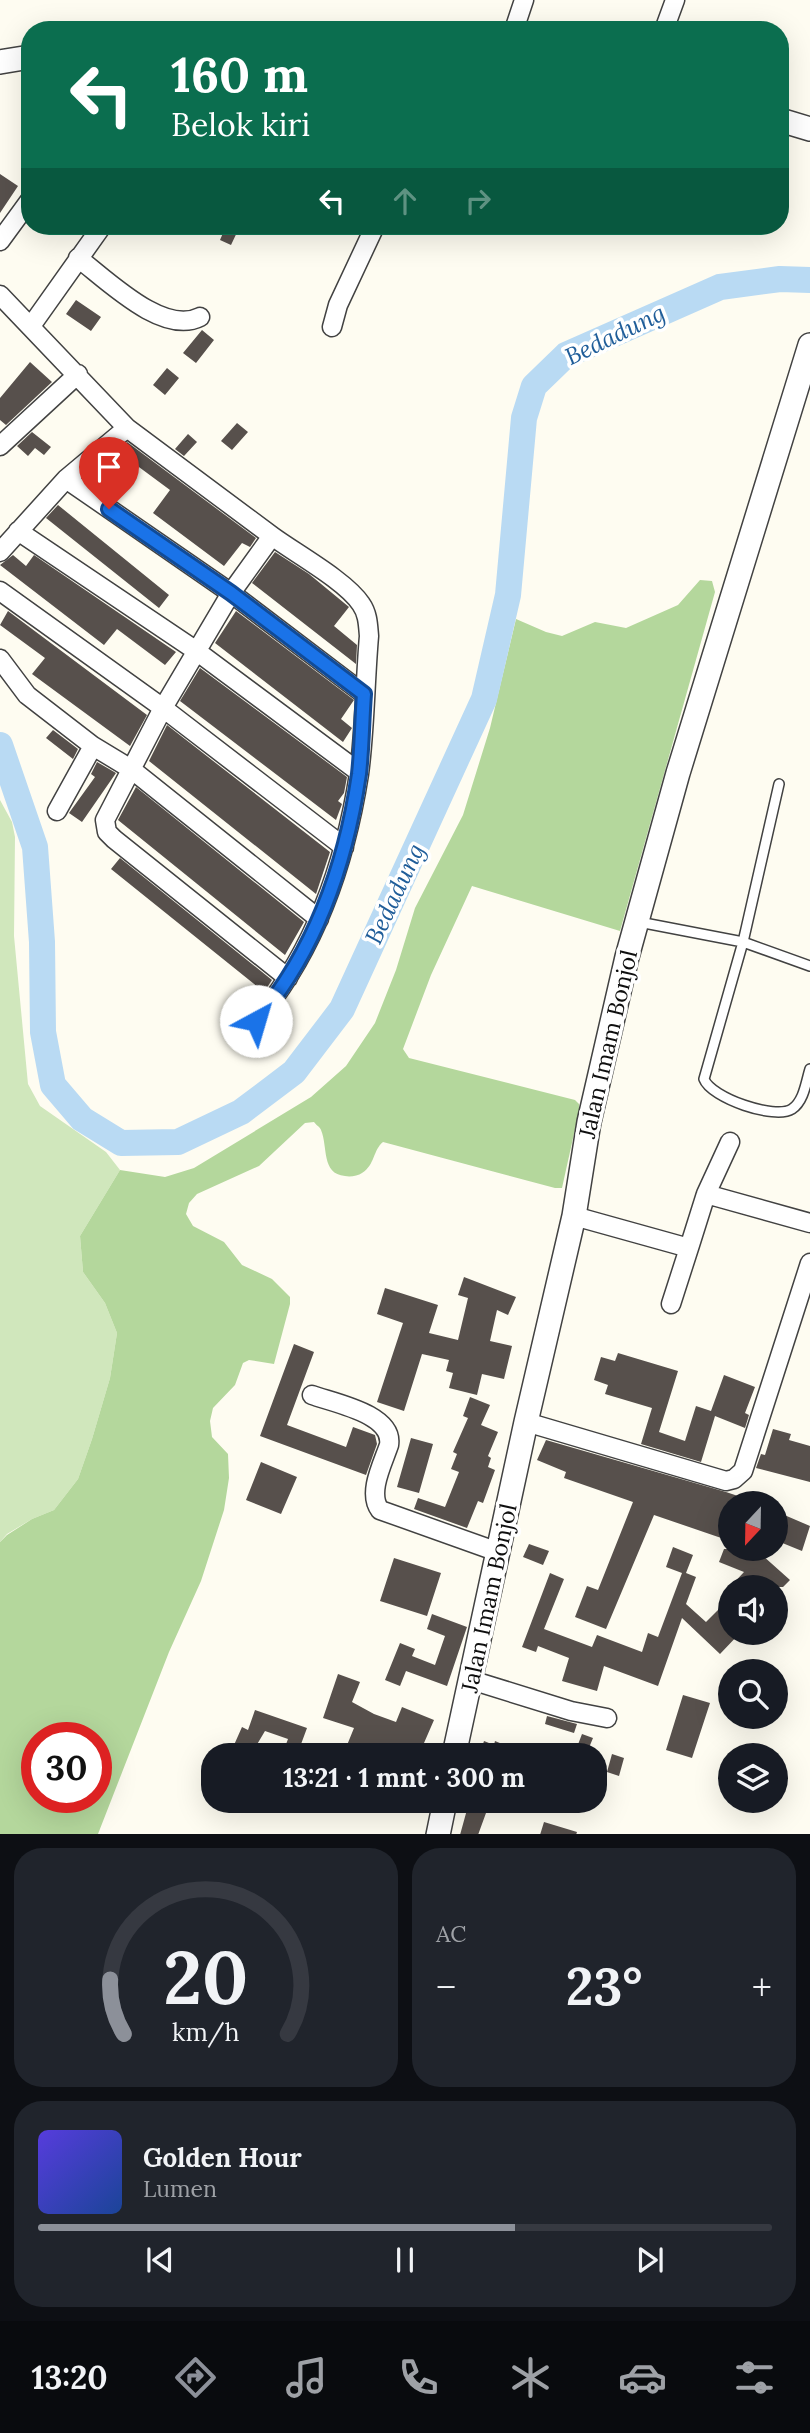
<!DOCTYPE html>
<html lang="id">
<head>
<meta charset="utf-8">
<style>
	:root { --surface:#171b24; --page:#20242c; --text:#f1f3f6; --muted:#9ea1a6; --line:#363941; --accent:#8c9099 }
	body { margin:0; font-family:Lora,serif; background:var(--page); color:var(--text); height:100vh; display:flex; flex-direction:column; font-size:26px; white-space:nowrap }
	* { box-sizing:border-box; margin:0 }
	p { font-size:23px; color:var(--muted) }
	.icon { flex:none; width:38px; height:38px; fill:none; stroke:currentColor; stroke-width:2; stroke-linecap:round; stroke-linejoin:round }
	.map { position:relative; height:1834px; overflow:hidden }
	.details { display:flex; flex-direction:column; gap:14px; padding:14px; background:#0d0f14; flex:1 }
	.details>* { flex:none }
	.top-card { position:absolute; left:21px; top:21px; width:768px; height:214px; border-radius:28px; box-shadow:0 7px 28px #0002; background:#0b6e4f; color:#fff; overflow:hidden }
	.needle { width:46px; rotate:202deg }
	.fabs { position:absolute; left:718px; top:1491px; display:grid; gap:14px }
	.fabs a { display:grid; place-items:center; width:70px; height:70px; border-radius:50%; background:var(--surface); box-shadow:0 7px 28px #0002; font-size:35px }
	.speed { position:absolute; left:21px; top:1722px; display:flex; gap:14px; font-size:35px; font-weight:700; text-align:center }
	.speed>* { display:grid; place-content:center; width:91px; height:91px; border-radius:50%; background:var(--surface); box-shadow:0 7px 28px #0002; line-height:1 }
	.speed .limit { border:10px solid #d22; background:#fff; color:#111 }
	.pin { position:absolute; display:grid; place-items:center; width:60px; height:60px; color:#fff; margin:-72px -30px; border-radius:50% 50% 50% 0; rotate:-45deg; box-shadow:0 0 7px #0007 }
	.pin .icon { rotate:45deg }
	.me { position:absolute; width:77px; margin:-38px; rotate:39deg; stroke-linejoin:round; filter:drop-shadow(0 0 5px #0008) }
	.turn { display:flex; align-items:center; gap:24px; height:147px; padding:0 35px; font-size:32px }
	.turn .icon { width:91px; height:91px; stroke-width:2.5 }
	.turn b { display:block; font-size:49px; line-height:60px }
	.lanes { display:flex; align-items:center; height:66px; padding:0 35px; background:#0003; justify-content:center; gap:35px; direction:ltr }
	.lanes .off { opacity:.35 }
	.big { font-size:52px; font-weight:700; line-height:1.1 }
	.details .widget { flex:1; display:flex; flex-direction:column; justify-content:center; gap:10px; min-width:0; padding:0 24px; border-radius:28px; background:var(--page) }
	.details .dial { align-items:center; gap:0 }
	.dial svg { height:182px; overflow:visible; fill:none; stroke:var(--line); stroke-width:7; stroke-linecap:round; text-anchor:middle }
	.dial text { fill:var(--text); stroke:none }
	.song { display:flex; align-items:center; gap:21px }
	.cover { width:84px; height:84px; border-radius:10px; background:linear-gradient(135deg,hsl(250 70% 55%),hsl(220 70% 35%)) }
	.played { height:7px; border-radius:4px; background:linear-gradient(90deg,var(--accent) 65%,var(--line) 65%) }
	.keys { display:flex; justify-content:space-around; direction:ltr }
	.heat { display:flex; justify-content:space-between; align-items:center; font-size:38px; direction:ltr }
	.details .tiles { flex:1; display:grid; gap:14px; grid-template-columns:1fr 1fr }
	.widget:last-child { grid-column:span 2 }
	.trip { position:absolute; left:201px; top:1743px; width:406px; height:70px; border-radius:28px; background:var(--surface); box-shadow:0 7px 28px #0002; font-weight:700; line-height:70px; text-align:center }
	.dock { display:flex; height:112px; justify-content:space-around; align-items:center; background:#090b0e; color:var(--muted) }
	.dock .icon { width:49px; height:49px }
	.dock .current { color:var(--accent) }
	.dock b { font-size:32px; color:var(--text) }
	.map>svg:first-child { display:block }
</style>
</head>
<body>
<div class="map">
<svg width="810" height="1835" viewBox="0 0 810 1835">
	<rect width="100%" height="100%" fill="#fefcf1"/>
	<!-- green -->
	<path fill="#d0e7bc" d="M0,800L12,822L15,837L14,936L28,1084L40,1106L106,1152L120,1170L80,1236L83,1272L105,1303L117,1333L110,1378L92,1439L78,1479L54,1510L32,1519L7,1534L0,1542Z"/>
	<!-- forest -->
	<path fill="#b4d79c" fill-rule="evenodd" d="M700,580L712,581L715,592L620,931L472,886L431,975L403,1049L409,1058L575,1100L579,1104V1111L562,1188H555L383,1142C373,1150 375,1165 362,1173C358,1176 350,1177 345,1176C321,1174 328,1146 321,1130C321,1128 315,1124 314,1122L305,1123L259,1166L197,1194L189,1203L186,1214L193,1226L224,1242L242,1265L272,1279L290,1297V1304L274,1364L249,1360L243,1363L235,1385L213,1408L210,1421L212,1437L228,1454L229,1478L224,1510L201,1581L169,1652L98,1834H0V1542L7,1535L32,1519L54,1510L78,1479L92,1439L110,1378L117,1333L105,1303L83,1272L80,1236L120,1170L165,1177L194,1168L311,1097L346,1066L375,1023L396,970L415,908L463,815L490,728L516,619L546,632L562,636L595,622L626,628L678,605ZM37,1738H96V1797H37Z"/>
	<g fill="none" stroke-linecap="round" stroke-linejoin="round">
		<!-- river -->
		<path stroke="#b9daf3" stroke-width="26" d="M0,745L35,847L42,942L43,1032L53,1085L82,1119L121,1143L178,1142L241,1112L294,1072L342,1009L484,699L508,595L524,418L534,386L566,355L720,287L780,279L810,280"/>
	</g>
	<!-- building -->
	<path fill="#57504c" d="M0,174L18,186L0,213Z
		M226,226H240L231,245L220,240Z
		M76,300L101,317L91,331L66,314Z
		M202,330L214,340L196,363L183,353Z
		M30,362L52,382L6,425L0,420V398Z
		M167,368L179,378L165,395L153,385Z
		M237,423L248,432L232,450L221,441Z
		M32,432L51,447L44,455L35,448L28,456L17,446Z
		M188,434L197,442L184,456L175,449Z
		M127,442L256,538L250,547L242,543L224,566L153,513L170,490L120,453Z
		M58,505L169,595L159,608L46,518Z
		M275,552L309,574L349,607L334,626L357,645L356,664L252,583Z
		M13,555L26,566L34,555L176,652L165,665L117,629L104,645L0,565Z
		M8,611L147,715L130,746L32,674L45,658L0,625Z
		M236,611L354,700L341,719L352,728L343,742L215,643Z
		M200,668L347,777L344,793L338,801L342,804L336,820L180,701Z
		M167,725L330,852L316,894L149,761Z
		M53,730L78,749L73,759L46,738Z
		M97,762L116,773L82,822L69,813L95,777L91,774Z
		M136,787L304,922L285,955L118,820Z
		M120,858L272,980L264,992L111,869Z
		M464,1277L516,1297L508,1315L497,1310L490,1341L512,1346L504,1379L482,1374L477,1395L449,1388L453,1373L446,1371L449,1360L422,1354L404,1411L377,1402L403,1323L377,1314L385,1288L438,1305L429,1333L458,1340L468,1298L458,1295Z
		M294,1344L314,1352L287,1425L346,1447L353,1427L375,1435L377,1444L366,1475L260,1436Z
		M618,1353L678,1371L659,1432L685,1441L696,1406L711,1411L724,1375L755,1387L745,1413L749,1415L745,1428L715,1416L701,1462L641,1444L652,1408L605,1394L608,1385L594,1380L601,1357L615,1361Z
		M470,1397L490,1405L481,1425L498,1432L488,1456L491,1458L488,1467L495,1470L483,1503L478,1501L467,1528L414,1509L418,1498L445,1507L459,1472L451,1469L457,1454L453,1452L468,1418L463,1416Z
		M773,1429L791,1434L789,1440L810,1446V1482L756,1468L761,1454L765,1455Z
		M411,1438L433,1444L419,1493L397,1487Z
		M546,1440L726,1492L753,1501V1503H730V1521L723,1518L730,1524V1541L654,1515L606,1629L575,1617L587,1586L598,1590L633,1502L564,1478L566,1472L537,1460Z
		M261,1462L297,1477L281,1514L246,1500Z
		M775,1511L810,1526L802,1551L775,1540Z
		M529,1544L549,1551L543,1565L523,1557Z
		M673,1547L693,1555L686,1573L696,1577L686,1604L706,1622L730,1598V1633H740L720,1654L682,1618L658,1686L604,1666L597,1691L562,1681L569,1658L538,1646L536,1652L522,1647L550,1573L564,1579L544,1629L592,1647L597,1635L642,1652L648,1633L658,1637L682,1573L666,1567Z
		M724,1549H748L762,1555L790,1580L783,1587H730L744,1572L719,1562Z
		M394,1558L441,1573L427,1616L380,1601Z
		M432,1614L467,1627L447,1686L406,1671L400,1686L385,1680L400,1643L415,1649L412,1656L435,1665L445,1636L427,1629Z
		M338,1674L360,1682L352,1702L374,1714L396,1722L402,1707L434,1720L424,1743L432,1746L429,1755H343L354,1728L323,1718Z
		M683,1695L710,1703L692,1758L666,1750Z
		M255,1710L307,1728L297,1755H282L288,1739L265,1731L252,1753L234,1745L242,1727L248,1730Z
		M547,1716L577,1724L574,1733L545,1724Z
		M582,1734L593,1738L586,1755H574Z
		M484,1741L494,1745L495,1741L528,1755H486L480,1753Z
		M612,1754L624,1758L619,1776L607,1772Z
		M468,1806L486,1813L478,1835H460Z
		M544,1822L577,1832L576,1835H540Z"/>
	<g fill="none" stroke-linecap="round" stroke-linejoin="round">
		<defs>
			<path id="service" d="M779,784L743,942L704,1079C711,1098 775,1120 792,1109C804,1101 806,1082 810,1069
				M639,922L743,942L810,966"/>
			<path id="minor" d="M514,30L524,0
				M664,30L675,0
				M0,241L30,200
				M78,258C107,280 163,336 200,317
				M0,295L127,428L272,536L231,593L163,708L0,591
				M31,326L102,226
				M332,327L338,305L375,226
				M0,446L78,374
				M66,479L231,593L364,694
				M18,531L195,650L359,772
				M0,552L66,479L127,428
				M0,659L27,695L93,746L131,769L319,919
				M57,811L93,746
				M288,978L114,839L107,832L105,820L163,708L344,847
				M256,1021C315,951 345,864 359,774C365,729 365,682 369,636C368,625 368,614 361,604C346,581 295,553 272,536
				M706,1194L730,1142
				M574,1216L689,1248L706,1194L810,1223
				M671,1304L689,1248
				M312,1395C334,1403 394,1414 389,1445C383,1463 367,1493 380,1510L498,1552
				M526,1422L726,1481L734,1479L743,1471L810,1263
				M471,1680L571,1711L607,1718"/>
			<path id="tertiary" d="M0,62L30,57
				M780,120L810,129
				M454,1755L526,1422L574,1216L589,1122L627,957L678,773L810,345
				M438,1835L445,1801"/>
		</defs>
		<!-- service casing -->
		<use href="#service" stroke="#424242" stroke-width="12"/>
		<!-- minor casing -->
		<use href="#minor" stroke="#424242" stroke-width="21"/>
		<!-- tertiary casing -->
		<use href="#tertiary" stroke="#424242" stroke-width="26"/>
		<!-- service -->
		<use href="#service" stroke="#fff" stroke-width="9"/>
		<!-- minor -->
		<use href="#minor" stroke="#fff" stroke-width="18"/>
		<!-- tertiary -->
		<use href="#tertiary" stroke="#fff" stroke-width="23"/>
	</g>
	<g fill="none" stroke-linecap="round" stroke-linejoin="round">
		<defs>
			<path id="route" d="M109,509L231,593L364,694C362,720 362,747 359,774C346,863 315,952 256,1021"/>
		</defs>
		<!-- route casing -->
		<use href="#route" stroke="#114b97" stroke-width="18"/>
		<!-- route -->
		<use href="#route" stroke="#1a73e8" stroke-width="12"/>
	</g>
	<g text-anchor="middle" stroke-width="7" stroke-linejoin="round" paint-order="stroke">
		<!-- street labels -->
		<g font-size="23" fill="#0f0f0f" stroke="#fff">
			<text transform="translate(608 1044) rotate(-77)" y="8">Jalan Imam Bonjol</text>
			<text transform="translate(489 1598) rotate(-78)" y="8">Jalan Imam Bonjol</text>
		</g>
		<!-- water labels -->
		<g font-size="24" font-style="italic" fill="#1f5d99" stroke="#fff">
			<text transform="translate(615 335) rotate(-26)" y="8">Bedadung</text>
			<text transform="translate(395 894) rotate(-65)" y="8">Bedadung</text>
		</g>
	</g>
</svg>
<div class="fabs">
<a><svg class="needle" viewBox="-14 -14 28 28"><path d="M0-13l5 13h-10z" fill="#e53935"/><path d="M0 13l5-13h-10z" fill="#9ea1a6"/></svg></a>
<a><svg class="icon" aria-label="sound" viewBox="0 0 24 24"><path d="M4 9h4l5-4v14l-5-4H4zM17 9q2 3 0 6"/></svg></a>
<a><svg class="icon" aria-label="search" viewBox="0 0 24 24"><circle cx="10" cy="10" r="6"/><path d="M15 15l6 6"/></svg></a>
<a><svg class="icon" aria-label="layers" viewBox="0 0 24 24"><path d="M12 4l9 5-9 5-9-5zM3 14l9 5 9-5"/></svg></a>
</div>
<div class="speed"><div class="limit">30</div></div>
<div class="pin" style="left:109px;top:509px;background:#d93025"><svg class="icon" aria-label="arrive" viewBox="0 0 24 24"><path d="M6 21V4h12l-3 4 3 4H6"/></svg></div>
<svg class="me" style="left:256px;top:1021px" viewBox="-20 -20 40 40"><circle r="19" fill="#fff"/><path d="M0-13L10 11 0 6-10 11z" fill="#1a73e8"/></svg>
<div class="trip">13:21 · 1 mnt · 300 m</div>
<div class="top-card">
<div class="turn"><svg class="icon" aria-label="left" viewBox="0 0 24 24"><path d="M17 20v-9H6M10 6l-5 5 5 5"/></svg><div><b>160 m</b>Belok kiri</div></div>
<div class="lanes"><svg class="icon" aria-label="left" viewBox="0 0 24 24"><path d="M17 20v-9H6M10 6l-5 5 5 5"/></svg><svg class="icon off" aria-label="ahead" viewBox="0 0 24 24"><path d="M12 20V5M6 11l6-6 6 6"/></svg><svg class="icon off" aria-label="right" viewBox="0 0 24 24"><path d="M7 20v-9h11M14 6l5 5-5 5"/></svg></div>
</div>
</div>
<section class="details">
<div class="tiles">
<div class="widget dial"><svg viewBox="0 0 100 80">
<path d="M14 69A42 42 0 1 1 86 69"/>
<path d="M14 69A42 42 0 0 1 8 45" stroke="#8c9099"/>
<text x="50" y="56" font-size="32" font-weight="700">20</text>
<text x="50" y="72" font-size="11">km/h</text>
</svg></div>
<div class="widget"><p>AC</p>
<div class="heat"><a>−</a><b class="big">23°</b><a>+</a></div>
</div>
<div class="widget">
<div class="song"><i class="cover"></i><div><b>Golden Hour</b><p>Lumen</p></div></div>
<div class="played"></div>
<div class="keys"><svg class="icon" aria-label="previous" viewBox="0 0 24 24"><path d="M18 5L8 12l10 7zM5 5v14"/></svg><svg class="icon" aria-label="pause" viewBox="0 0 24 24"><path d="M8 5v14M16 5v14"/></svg><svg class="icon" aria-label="next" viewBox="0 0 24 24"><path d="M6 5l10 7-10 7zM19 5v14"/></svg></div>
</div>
</div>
</section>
<nav class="dock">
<b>13:20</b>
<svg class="icon current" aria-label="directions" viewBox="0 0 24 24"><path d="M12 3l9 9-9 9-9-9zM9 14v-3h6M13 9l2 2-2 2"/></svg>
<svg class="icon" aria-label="music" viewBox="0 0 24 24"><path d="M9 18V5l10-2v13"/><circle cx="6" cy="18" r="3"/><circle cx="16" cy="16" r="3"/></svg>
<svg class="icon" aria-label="phone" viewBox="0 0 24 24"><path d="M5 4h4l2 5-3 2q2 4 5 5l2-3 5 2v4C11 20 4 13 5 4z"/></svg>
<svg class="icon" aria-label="climate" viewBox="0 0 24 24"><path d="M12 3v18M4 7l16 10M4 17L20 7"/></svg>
<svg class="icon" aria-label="car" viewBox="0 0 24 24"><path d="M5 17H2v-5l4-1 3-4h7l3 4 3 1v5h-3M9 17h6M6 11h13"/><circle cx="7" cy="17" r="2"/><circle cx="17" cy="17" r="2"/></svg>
<svg class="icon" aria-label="filters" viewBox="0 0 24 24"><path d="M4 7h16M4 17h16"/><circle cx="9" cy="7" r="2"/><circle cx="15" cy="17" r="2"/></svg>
</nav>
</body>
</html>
